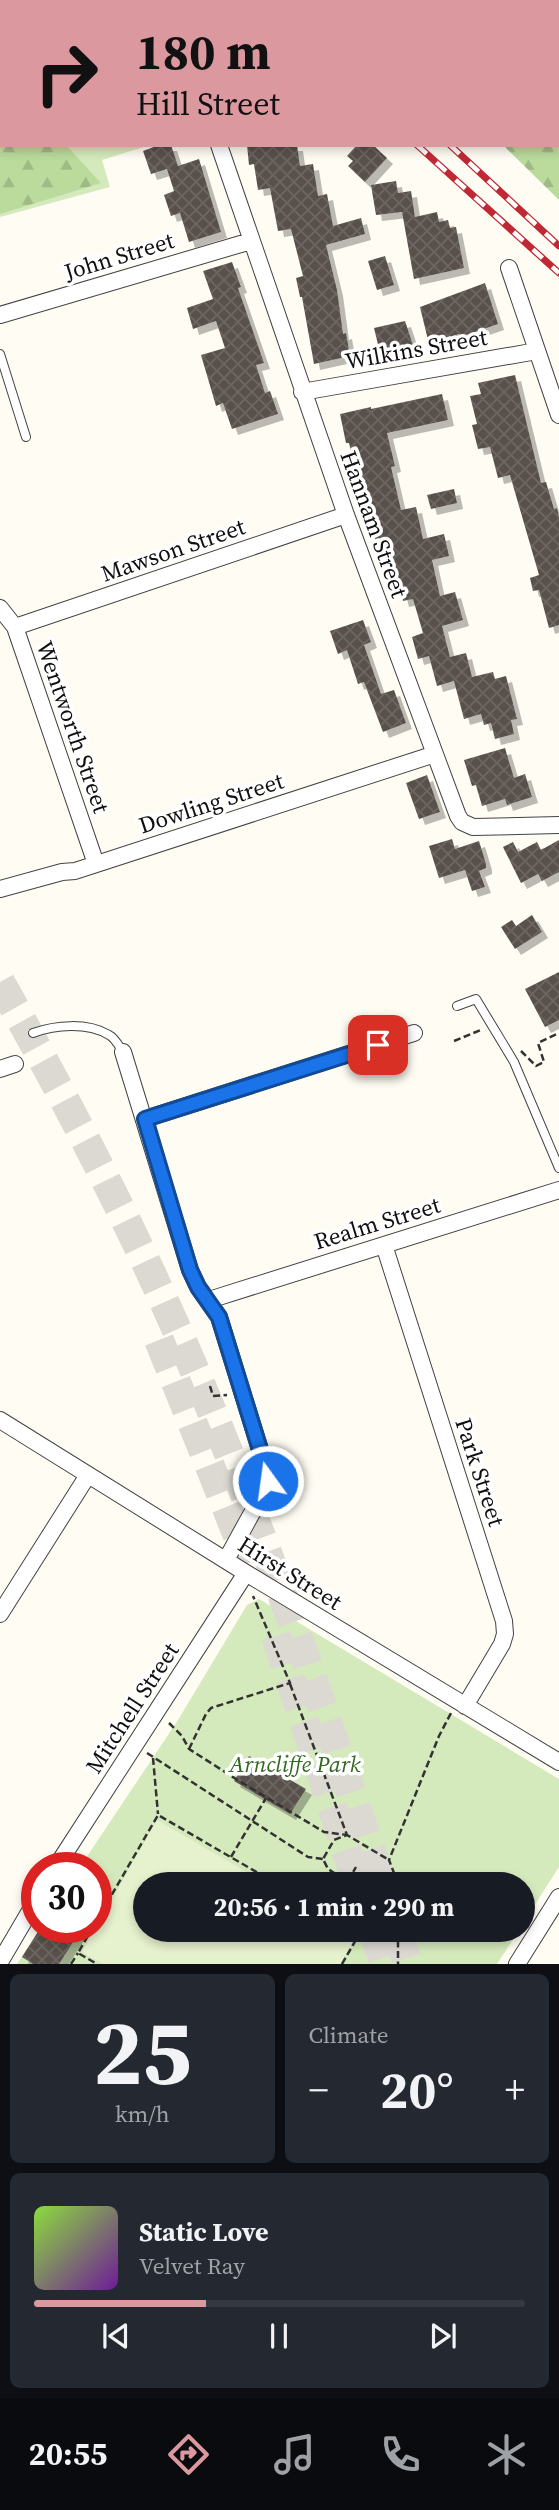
<!DOCTYPE html>
<html lang="en">
<head>
<meta charset="utf-8">
<style>
	:root { --surface:#171b24; --page:#242831; --text:#f1f3f6; --muted:#9ea1a6; --line:#363941; --accent:#db989f }
	body { margin:0; font-family:"Source Serif 4",serif; background:var(--page); color:var(--text); height:100vh; display:flex; flex-direction:column; font-size:26px; white-space:nowrap }
	* { box-sizing:border-box; margin:0 }
	p { font-size:23px; color:var(--muted) }
	.icon { flex:none; width:38px; height:38px; fill:none; stroke:currentColor; stroke-width:2; stroke-linecap:round; stroke-linejoin:round }
	.map { position:relative; height:1964px; overflow:hidden }
	.drawer { display:flex; flex-direction:column; gap:10px; padding:10px; background:#0d0f14; flex:1 }
	.drawer>* { flex:none }
	.banner { position:absolute; left:0px; top:0px; width:560px; height:147px; box-shadow:0 4px 10px #0003; background:#db989f; color:#111; overflow:hidden }
	.speed { position:absolute; left:21px; top:1852px; display:flex; gap:14px; font-size:35px; font-weight:700; text-align:center }
	.speed>* { display:grid; place-content:center; width:91px; height:91px; border-radius:50%; background:var(--surface); box-shadow:0 4px 10px #0003; line-height:1 }
	.speed .limit { border:10px solid #d22; background:#fff; color:#111 }
	.pin { position:absolute; display:grid; place-items:center; width:60px; height:60px; color:#fff; margin:-30px; border-radius:14px; box-shadow:0 4px 10px #0006 }
	.me { position:absolute; width:77px; margin:-38px; rotate:346deg; stroke-linejoin:round; filter:drop-shadow(0 0 5px #0008) }
	.turn { display:flex; align-items:center; gap:24px; height:147px; padding:0 21px; font-size:32px }
	.turn .icon { width:91px; height:91px; stroke-width:2.5 }
	.turn b { display:block; font-size:49px; line-height:60px }
	.big { font-size:52px; font-weight:700; line-height:1.1 }
	.drawer .widget { flex:1; display:flex; flex-direction:column; justify-content:center; gap:10px; min-width:0; padding:0 24px; border-radius:10px; background:var(--page) }
	.drawer .dial { align-items:center; gap:0 }
	.dial b { font-size:91px; line-height:1 }
	.song { display:flex; align-items:center; gap:21px }
	.cover { width:84px; height:84px; border-radius:10px; background:linear-gradient(135deg,hsl(90 70% 55%),hsl(280 70% 35%)) }
	.played { height:7px; border-radius:4px; background:linear-gradient(90deg,var(--accent) 35%,var(--line) 35%) }
	.keys { display:flex; justify-content:space-around; direction:ltr }
	.heat { display:flex; justify-content:space-between; align-items:center; font-size:38px; direction:ltr }
	.drawer .tiles { flex:1; display:grid; gap:10px; grid-template-columns:1fr 1fr }
	.widget:last-child { grid-column:span 2 }
	.trip { position:absolute; left:133px; top:1872px; width:402px; height:70px; border-radius:35px; background:var(--surface); box-shadow:0 4px 10px #0003; font-weight:700; line-height:70px; text-align:center }
	.menu { display:flex; height:112px; justify-content:space-around; align-items:center; background:#090b0e; color:var(--muted) }
	.menu .icon { width:49px; height:49px }
	.menu .current { color:var(--accent) }
	.menu b { font-size:32px; color:var(--text) }
	.map>svg:first-child { display:block }
</style>
</head>
<body>
<div class="map">
<svg width="559" height="1964" viewBox="0 0 559 1964">
	<defs>
		<pattern id="forest-firs" width="22" height="20" patternUnits="userSpaceOnUse" patternTransform="scale(1.75)"><rect width="22" height="20" fill="#badb9c"/><path d="M5 1l3.5 6h-7zM16 11l3.5 6h-7z" fill="#9fbb85"/></pattern>
		<pattern id="building-cross-hatch" width="8" height="8" patternUnits="userSpaceOnUse" patternTransform="scale(1.75)"><rect width="8" height="8" fill="#59514c"/><path d="M0 0l8 8M0 8l8-8" fill="none" stroke="#6c6561"/></pattern>
		<filter id="shadow"><feDropShadow dx="6" dy="6" stdDeviation="0" flood-color="#0004"/></filter>
	</defs>
	<rect width="100%" height="100%" fill="#fffcf3"/>
	<!-- green -->
	<path fill="#d5eabc" d="M0,0H250L251,2H2V145H150L102,160L110,187L0,217Z
		M259,1599L559,1779V1867L523,1923V1885H145V1930H519L497,1964H17L41,1927H96V1867H80L178,1720L247,1605Z"/>
	<!-- forest -->
	<path fill="url(#forest-firs)" d="M367,0H559V200L503,145H558V2Z
		M0,75H2V145H66L101,183L0,214Z"/>
	<!-- pitch -->
	<path fill="#e6f1ce" d="M157,1820L269,1885H145V1930H348L357,1935L340,1964H103L82,1952Z"/>
	<g fill="none" stroke-linecap="round" stroke-linejoin="round">
		<!-- stream -->
		<path stroke="#4099cd" stroke-width="4.5" d="M226,0L230,2
			M101,2L104,0
			M235,2L238,0
			M0,45H2"/>
	</g>
	<!-- building -->
	<path fill="url(#building-cross-hatch)" filter="url(#shadow)" d="M159,145H171L178,166L199,159L221,232L189,242L180,213L171,216L164,195L174,191L167,169L151,174L143,151Z
		M247,145H297L300,166L313,164L318,196L327,194L333,226L361,218L365,234L326,245L337,290L343,334L346,333L350,356L314,364L302,297H300L296,278L303,276L291,229L278,231L270,188L258,190L254,164L249,165Z
		M357,145H373L387,158L365,182L348,166L353,161L347,156Z
		M396,181L398,193L411,191L415,217L437,212L439,222L448,220L450,228L456,227L464,268L414,279L402,212L376,215L371,185Z
		M385,256L394,285L377,290L368,261Z
		M232,262L241,287L238,288L264,363L256,365L265,393L270,391L278,414L232,429L223,403L216,406L201,355L225,348L216,321L193,329L187,308L213,299L203,271Z
		M485,283L498,324L460,337L459,334L434,342L433,338L428,340L420,307Z
		M405,321L413,345L398,350L399,352L381,357L374,328Z
		M515,375L541,483L546,482L554,509L557,508L559,517V625L549,628L539,590L533,591L530,578L539,575L510,475L498,478L490,447L478,449L472,425L477,424L470,396L481,394L478,383Z
		M442,394L448,420L387,433L395,466L391,467L401,510L416,507L423,539L444,534L449,556L432,560L440,596L455,592L463,620L442,626L450,657L466,653L472,677L493,672L495,679L506,676L517,719L511,720L514,734L495,739L491,723L484,725L481,714L464,719L454,681L437,686L429,656L418,659L412,637L423,633L413,599L403,601L395,569L391,570L384,537L375,539L368,508L364,509L357,475L351,476L349,465L354,463L349,443H346L340,414L371,407V409Z
		M454,489L457,503L431,509L427,495Z
		M363,620L371,642L364,645L381,694L394,690L406,723L383,732L364,682L358,684L347,650L338,654L330,631Z
		M505,748L514,778L525,774L532,797L507,805L505,799L482,806L476,785L472,786L464,760Z
		M427,775L440,812L419,819L406,783Z
		M452,839L455,849L479,841L486,864V868L479,871L485,887L472,891L465,870L439,878L429,846Z
		M559,840V872L542,881L538,874L521,883L503,847L513,842L518,852L537,842L541,850Z
		M532,915L542,932L515,949L501,927L512,920L516,926Z
		M559,972V1020L545,1027L525,989Z
		M249,1756L306,1789L290,1814L234,1781Z
		M41,1927H83L59,1964H33L22,1957Z"/>
	<g fill="none" stroke-linecap="round" stroke-linejoin="round">
		<!-- highway-tunnel -->
		<path stroke="#dbd9d1" stroke-width="30" stroke-dasharray="30 15" stroke-linecap="butt" d="M0,982C71,1108 137,1236 194,1369C266,1537 324,1711 382,1885
			M159,1340L249,1563
			M276,1636L358,1885
			M373,1930L385,1964
			M397,1930L408,1964"/>
		<defs>
			<path id="lane" d="M0,354L26,437
				M457,1006L476,999L514,1062L559,1168
				M33,1033C55,1025 87,1022 109,1035C115,1038 119,1046 123,1052"/>
			<path id="street" d="M219,145L346,515L458,816L462,822L473,827L559,825
				M509,268L559,415
				M0,315L251,241
				M302,392L537,351
				M0,608L15,627L96,864
				M15,627L346,515
				M0,889L62,872L75,871L435,754
				M123,1052L190,1270L198,1287L219,1317L266,1469L268,1481L263,1493L226,1560
				M0,1069L15,1064
				M145,1119L414,1033
				M384,1245L504,1621L505,1634L502,1644L465,1706
				M209,1300L559,1190
				M0,1420L246,1573L559,1762
				M0,1614L88,1475
				M56,1867L246,1573
				M0,1962L37,1899
				M517,1964L559,1897"/>
		</defs>
		<!-- lane casing -->
		<use href="#lane" stroke="#434343" stroke-width="10"/>
		<!-- street casing -->
		<use href="#street" stroke="#434343" stroke-width="18"/>
		<!-- path -->
		<path stroke="#323232" stroke-width="2.5" stroke-dasharray="7 3.5" stroke-linecap="butt" d="M0,71H2
			M454,1041L483,1029
			M521,1051L536,1066L544,1062L538,1043L559,1033
			M210,1386L213,1396L227,1395
			M290,1684L347,1835
			M169,1723L182,1736L189,1749L236,1779L324,1832L347,1835
			M189,1749L206,1714L211,1708L290,1683L253,1596
			M147,1753L308,1857L323,1859
			M153,1758L158,1814
			M231,1857L266,1798
			M348,1881L356,1867
			M353,1885L328,1869L323,1859L334,1840L347,1835L389,1860
			M393,1885L394,1873L389,1860L439,1736L451,1713
			M96,1922L158,1815L279,1885
			M93,1927L78,1953L97,1964
			M398,1930V1964
			M71,1964L78,1953
			M342,1964L361,1931L359,1930"/>
		<!-- lane -->
		<use href="#lane" stroke="#fff" stroke-width="8"/>
		<!-- street -->
		<use href="#street" stroke="#fff" stroke-width="16"/>
		<defs>
			<path id="rail" d="M265,0L267,2
				M278,0L279,2
				M297,0L299,2
				M417,145L559,273
				M450,145L559,246"/>
		</defs>
		<!-- rail casing -->
		<use href="#rail" stroke="#c02834" stroke-width="7"/>
		<!-- rail -->
		<use href="#rail" stroke="#fff" stroke-width="4.5" stroke-dasharray="13" stroke-linecap="butt"/>
	</g>
	<g fill="none" stroke-linecap="round" stroke-linejoin="round">
		<defs>
			<path id="route" d="M268,1481L266,1469L219,1317L198,1287L190,1270L145,1119L378,1045"/>
		</defs>
		<!-- route casing -->
		<use href="#route" stroke="#114b97" stroke-width="18"/>
		<!-- route -->
		<use href="#route" stroke="#1a73e8" stroke-width="12"/>
	</g>
	<g text-anchor="middle" stroke-width="7" stroke-linejoin="round" paint-order="stroke">
		<!-- street labels -->
		<g font-size="23" fill="#101010" stroke="#fff">
			<text transform="translate(119 256) rotate(-17)" y="8">John Street</text>
			<text transform="translate(416 349) rotate(-10)" y="8">Wilkins Street</text>
			<text transform="translate(374 524) rotate(70)" y="8">Hannam Street</text>
			<text transform="translate(173 550) rotate(-19)" y="8">Mawson Street</text>
			<text transform="translate(73 727) rotate(71)" y="8">Wentworth Street</text>
			<text transform="translate(211 803) rotate(-18)" y="8">Dowling Street</text>
			<text transform="translate(377 1223) rotate(-17)" y="8">Realm Street</text>
			<text transform="translate(480 1472) rotate(72)" y="8">Park Street</text>
			<text transform="translate(290 1573) rotate(32)" y="8">Hirst Street</text>
			<text transform="translate(132 1708) rotate(-57)" y="8">Mitchell Street</text>
		</g>
		<!-- park labels -->
		<g font-size="23" font-style="italic" fill="#316920" stroke="#fff">
			<text x="295" y="1772">Arncliffe Park</text>
		</g>
	</g>
</svg>
<div class="speed"><div class="limit">30</div></div>
<div class="pin" style="left:378px;top:1045px;background:#d93025"><svg class="icon" aria-label="arrive" viewBox="0 0 24 24"><path d="M6 21V4h12l-3 4 3 4H6"/></svg></div>
<svg class="me" style="left:268px;top:1481px" viewBox="-20 -20 40 40"><circle r="17" fill="#1a73e8" stroke="#fff" stroke-width="3"/><path d="M0-11L8 9 0 5-8 9z" fill="#fff"/></svg>
<div class="trip">20:56 · 1 min · 290 m</div>
<div class="banner">
<div class="turn"><svg class="icon" aria-label="right" viewBox="0 0 24 24"><path d="M7 20v-9h11M14 6l5 5-5 5"/></svg><div><b>180 m</b>Hill Street</div></div>
</div>
</div>
<section class="drawer">
<div class="tiles">
<div class="widget dial"><b>25</b><p>km/h</p></div>
<div class="widget"><p>Climate</p>
<div class="heat"><a>−</a><b class="big">20°</b><a>+</a></div>
</div>
<div class="widget">
<div class="song"><i class="cover"></i><div><b>Static Love</b><p>Velvet Ray</p></div></div>
<div class="played"></div>
<div class="keys"><svg class="icon" aria-label="previous" viewBox="0 0 24 24"><path d="M18 5L8 12l10 7zM5 5v14"/></svg><svg class="icon" aria-label="pause" viewBox="0 0 24 24"><path d="M8 5v14M16 5v14"/></svg><svg class="icon" aria-label="next" viewBox="0 0 24 24"><path d="M6 5l10 7-10 7zM19 5v14"/></svg></div>
</div>
</div>
</section>
<nav class="menu">
<b>20:55</b>
<svg class="icon current" aria-label="directions" viewBox="0 0 24 24"><path d="M12 3l9 9-9 9-9-9zM9 14v-3h6M13 9l2 2-2 2"/></svg>
<svg class="icon" aria-label="music" viewBox="0 0 24 24"><path d="M9 18V5l10-2v13"/><circle cx="6" cy="18" r="3"/><circle cx="16" cy="16" r="3"/></svg>
<svg class="icon" aria-label="phone" viewBox="0 0 24 24"><path d="M5 4h4l2 5-3 2q2 4 5 5l2-3 5 2v4C11 20 4 13 5 4z"/></svg>
<svg class="icon" aria-label="climate" viewBox="0 0 24 24"><path d="M12 3v18M4 7l16 10M4 17L20 7"/></svg>
</nav>
</body>
</html>
